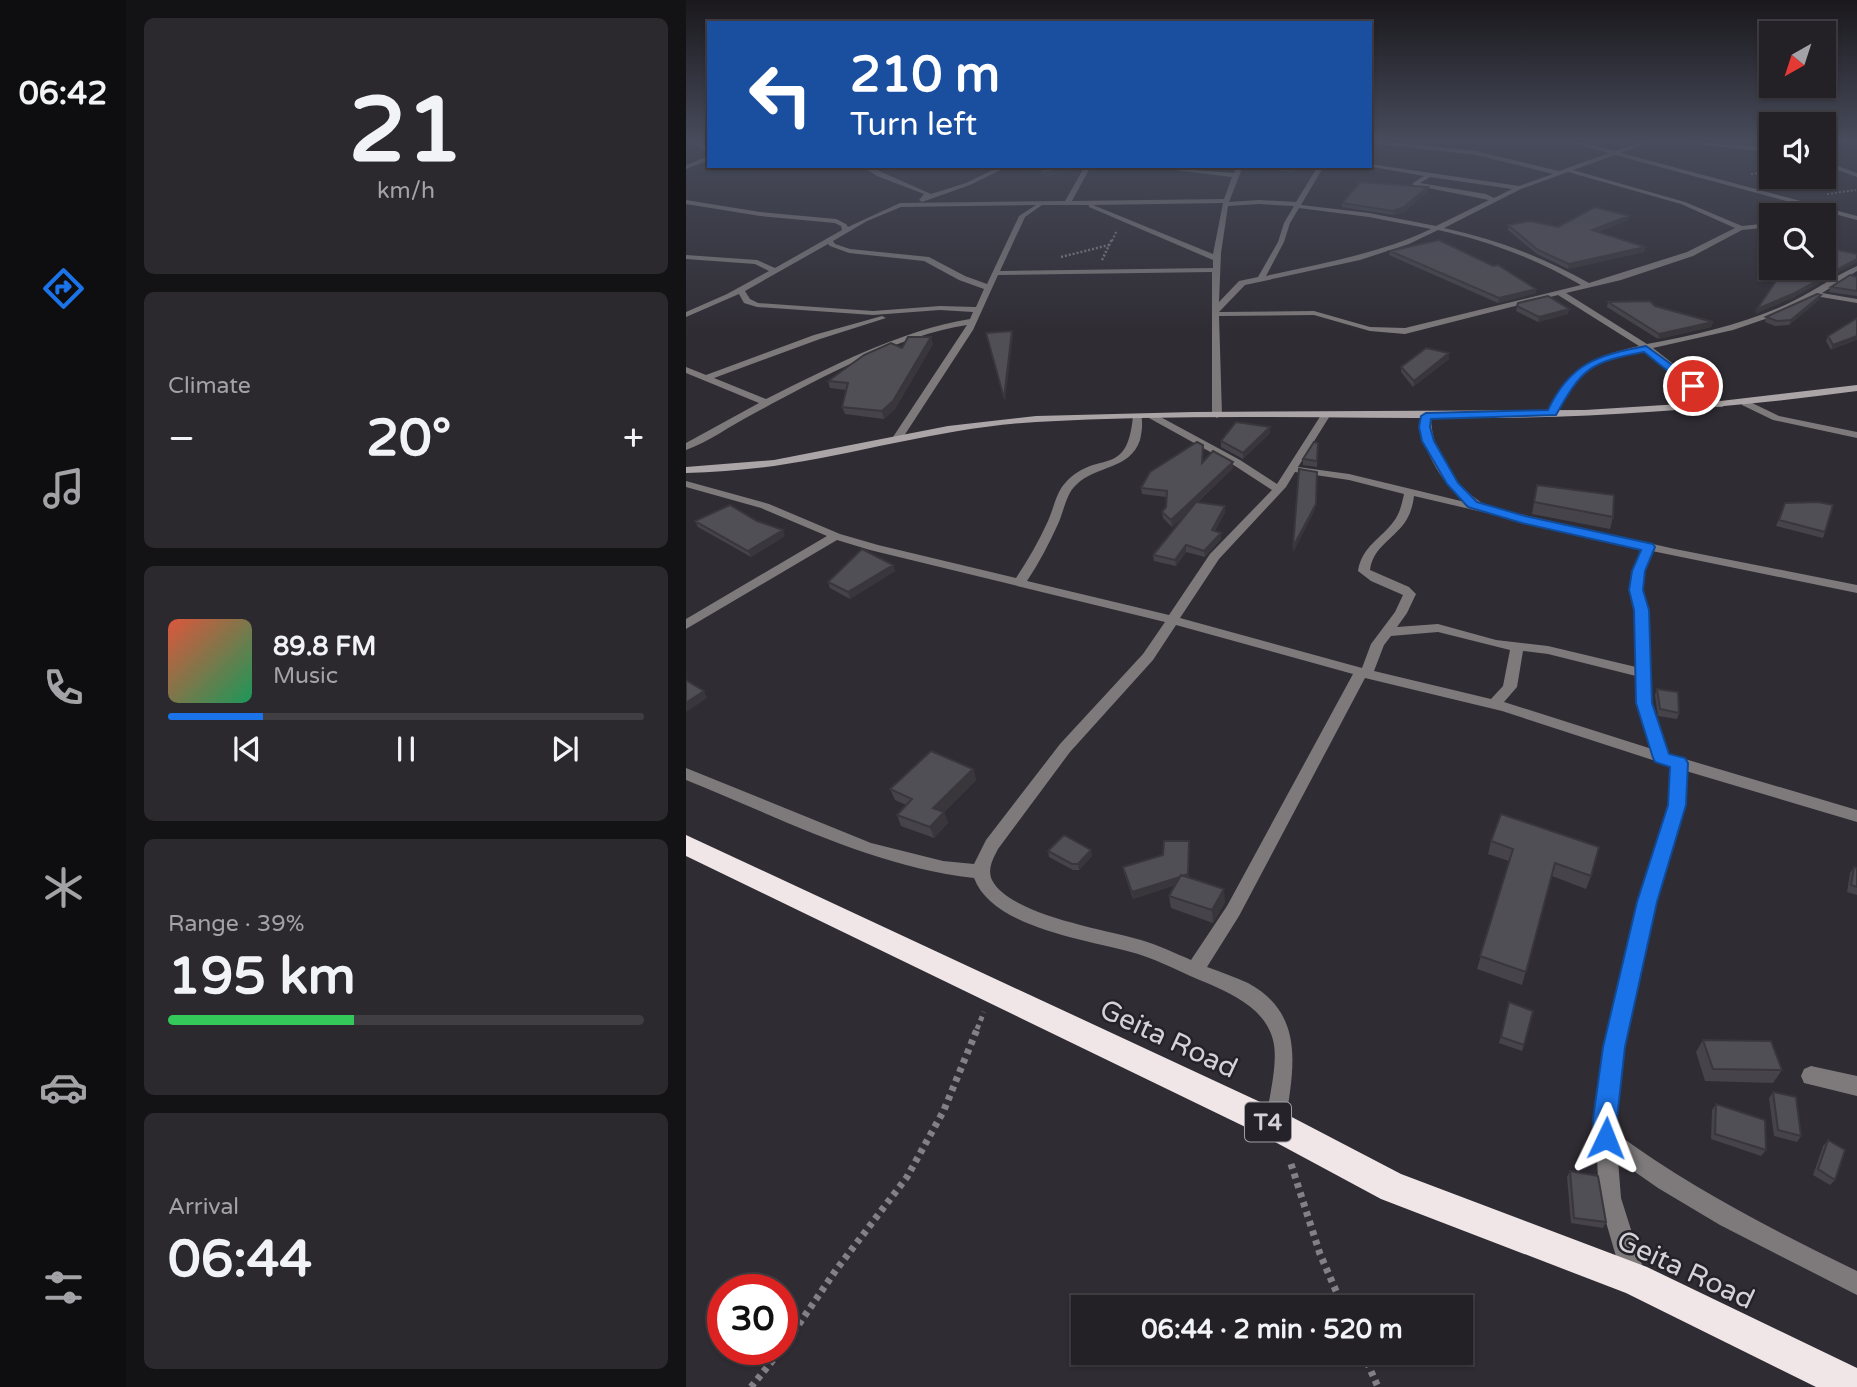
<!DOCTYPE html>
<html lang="en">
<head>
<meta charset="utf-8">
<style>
	:root { --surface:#232126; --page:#2b292e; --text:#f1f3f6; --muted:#a3a3a7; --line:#403e43; --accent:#1a73e8 }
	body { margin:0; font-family:"Varela Round",sans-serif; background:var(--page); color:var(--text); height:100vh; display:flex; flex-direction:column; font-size:26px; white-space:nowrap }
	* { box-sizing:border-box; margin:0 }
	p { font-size:23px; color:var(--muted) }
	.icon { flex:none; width:38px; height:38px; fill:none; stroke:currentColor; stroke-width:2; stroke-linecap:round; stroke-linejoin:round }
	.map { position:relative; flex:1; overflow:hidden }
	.drawer { display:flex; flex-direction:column; gap:18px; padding:18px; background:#131215; width:560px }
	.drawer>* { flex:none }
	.hud { position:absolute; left:21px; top:21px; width:665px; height:147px; border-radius:0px; box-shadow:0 2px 5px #0004,0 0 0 2px var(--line); background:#1a4fa0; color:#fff; overflow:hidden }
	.needle { width:46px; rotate:219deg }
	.buttons { position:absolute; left:1073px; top:21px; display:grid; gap:14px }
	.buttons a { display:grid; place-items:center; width:77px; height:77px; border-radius:0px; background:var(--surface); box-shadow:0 2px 5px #0004,0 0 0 2px var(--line); font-size:35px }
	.speed { position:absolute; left:21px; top:1274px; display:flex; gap:14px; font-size:35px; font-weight:700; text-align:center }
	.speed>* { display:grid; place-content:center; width:91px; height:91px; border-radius:50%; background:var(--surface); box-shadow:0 2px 5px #0004,0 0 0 2px var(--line); line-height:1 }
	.speed .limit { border:10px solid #d22; background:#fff; color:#111 }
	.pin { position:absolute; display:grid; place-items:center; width:60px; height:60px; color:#fff; margin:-30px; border:4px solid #fff; border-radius:50%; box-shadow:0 2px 7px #0007 }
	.me { position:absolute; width:77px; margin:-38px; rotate:2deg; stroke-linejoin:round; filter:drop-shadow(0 0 5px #0008) }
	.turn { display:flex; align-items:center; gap:24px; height:147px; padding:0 28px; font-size:32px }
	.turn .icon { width:91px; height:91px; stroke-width:2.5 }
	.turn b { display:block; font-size:49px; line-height:60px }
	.big { font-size:52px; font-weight:800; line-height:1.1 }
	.drawer .card { flex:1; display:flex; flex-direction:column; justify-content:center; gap:10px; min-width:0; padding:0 24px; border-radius:10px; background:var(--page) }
	.drawer .dial { align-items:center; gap:0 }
	.dial b { font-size:91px; line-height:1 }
	.song { display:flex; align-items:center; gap:21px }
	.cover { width:84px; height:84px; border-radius:10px; background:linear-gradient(135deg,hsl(10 70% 55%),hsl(150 70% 35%)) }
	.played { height:7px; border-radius:4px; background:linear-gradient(90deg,var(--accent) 20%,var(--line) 20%) }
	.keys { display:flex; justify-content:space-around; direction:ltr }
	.heat { display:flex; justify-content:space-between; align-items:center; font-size:38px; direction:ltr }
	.charge { height:10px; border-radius:5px; background:linear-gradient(90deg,#34c759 39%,var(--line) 0) }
	.trip { position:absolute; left:385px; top:1295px; width:402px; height:70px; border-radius:0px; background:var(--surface); box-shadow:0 2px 5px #0004,0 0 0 2px var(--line); font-weight:800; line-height:70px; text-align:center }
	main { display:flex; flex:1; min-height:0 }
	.tabs { display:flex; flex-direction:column; width:126px; justify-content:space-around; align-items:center; background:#0e0d0f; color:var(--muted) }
	.tabs .icon { width:49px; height:49px }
	.tabs .current { color:var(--accent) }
	.tabs b { font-size:32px; color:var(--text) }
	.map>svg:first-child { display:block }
</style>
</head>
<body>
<main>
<nav class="tabs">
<b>06:42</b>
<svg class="icon current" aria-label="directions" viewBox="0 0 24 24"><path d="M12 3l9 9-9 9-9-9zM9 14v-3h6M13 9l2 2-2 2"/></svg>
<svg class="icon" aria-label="music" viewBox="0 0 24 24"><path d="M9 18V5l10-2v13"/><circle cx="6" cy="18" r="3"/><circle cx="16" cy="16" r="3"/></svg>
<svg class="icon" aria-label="phone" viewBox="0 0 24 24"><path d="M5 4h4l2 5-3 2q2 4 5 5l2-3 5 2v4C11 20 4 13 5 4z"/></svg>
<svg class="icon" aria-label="climate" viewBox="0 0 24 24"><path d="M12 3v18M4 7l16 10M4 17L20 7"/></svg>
<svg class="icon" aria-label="car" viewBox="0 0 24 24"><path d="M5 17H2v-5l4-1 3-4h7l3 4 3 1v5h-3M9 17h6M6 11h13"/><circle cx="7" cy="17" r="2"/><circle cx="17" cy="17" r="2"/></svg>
<svg class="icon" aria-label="filters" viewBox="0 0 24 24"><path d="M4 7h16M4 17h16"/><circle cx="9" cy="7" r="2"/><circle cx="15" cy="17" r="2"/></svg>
</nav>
<section class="drawer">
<div class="card dial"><b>21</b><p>km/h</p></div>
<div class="card"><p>Climate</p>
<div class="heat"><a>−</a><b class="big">20°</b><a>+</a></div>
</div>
<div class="card">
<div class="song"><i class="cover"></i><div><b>89.8 FM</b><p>Music</p></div></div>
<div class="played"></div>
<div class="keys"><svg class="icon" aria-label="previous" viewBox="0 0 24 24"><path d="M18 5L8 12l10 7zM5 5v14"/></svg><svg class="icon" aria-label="pause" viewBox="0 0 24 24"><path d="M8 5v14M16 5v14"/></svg><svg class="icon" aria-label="next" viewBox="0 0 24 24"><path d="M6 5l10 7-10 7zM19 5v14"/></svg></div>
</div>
<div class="card"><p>Range · 39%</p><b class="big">195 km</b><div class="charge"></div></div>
<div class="card"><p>Arrival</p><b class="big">06:44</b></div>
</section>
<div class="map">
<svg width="1171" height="1387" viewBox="0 0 1171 1387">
	<rect width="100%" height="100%" fill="#2f2c33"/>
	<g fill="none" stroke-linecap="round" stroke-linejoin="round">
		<!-- path-far3 -->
		<path stroke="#838187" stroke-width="2" stroke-dasharray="2 2" stroke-linecap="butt" d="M1065,174L1085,171
			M1141,194L1170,190
			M426,241L431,230"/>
		<!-- path-far2 -->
		<path stroke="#838187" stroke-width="2.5" stroke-dasharray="2 2" stroke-linecap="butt" d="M375,257L423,245
			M416,260L426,239"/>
		<!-- path-far1 -->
		<path stroke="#838187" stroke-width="5" stroke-dasharray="4.5 4.5" stroke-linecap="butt" d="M291,1029L298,1012"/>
		<!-- path -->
		<path stroke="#838187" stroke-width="7" stroke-dasharray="5 5" stroke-linecap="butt" d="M605,1164L634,1254L657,1307
			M96,1349L150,1270L221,1177L258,1110L292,1027
			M677,1353L692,1387
			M65,1387L96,1349"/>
		<!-- street -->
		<path fill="#7e7a7b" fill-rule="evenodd" d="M3,140H10L23,148V153Z
			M684,140L790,151L873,171L923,153L877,140H886L929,151L960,140H990L1085,148V152L968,140L935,153L1171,216V220L929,155L887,170L999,202L1056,226L1085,223V227L1056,230L1007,256L935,280L880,293L961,344C1009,335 1054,325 1099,305C1124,294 1146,277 1171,266V271L1136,293L1171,299V303L1129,296L1085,317L1047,330L967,348L1037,403V407H1031L957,350C929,357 900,363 883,388C878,397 875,411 866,416L861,413C882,367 905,357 953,346L872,295L719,334L684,331L628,315L533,316L536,415L531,418L526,415V272L312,275L287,330L216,439L207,437L281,325C210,336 130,380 67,414C45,425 23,442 0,450V443L73,403L0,373V367L20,375L128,335L196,316L200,318L134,339L28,378L80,399C145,367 212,331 284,319L287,312L254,310L187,315L71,307L58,303L53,294L0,317V312L41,294L83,271L69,264L0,259V255L71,260L89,268L156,230L155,226L149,223L74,216L0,204V200L74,212L150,219L160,224L162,227L214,203L379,201L399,166H405L386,201L538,199L546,177L456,166L548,173L551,166H557L543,202L573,200L610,202L632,166H638L615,205L683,213L750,226L803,200L727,185V183L738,176L681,166L684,164L833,186L867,174L790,155L684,143ZM882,172L995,204L1049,228L1001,252L903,283C857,257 809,239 758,228L835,189ZM744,177L826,189L808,198L800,194L734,183ZM537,203L527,254L407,205ZM573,204L608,206L598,223L592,242L572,277L553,281L533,302L535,253L542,206ZM350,205L333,216L301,284L279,276L243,257L164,249L149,244L147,241L181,221L215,207ZM356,205H403V207L527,260V268L314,271L339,217ZM613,208L683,217L745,229C693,254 636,263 580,276L598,242L604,223ZM752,230C803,241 850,259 895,285L719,328L684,327L628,311L533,312L559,285L674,260L723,244ZM142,244L144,246L163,253L238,261L273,280L298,289L290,307L254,306L187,311L72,303L64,299L59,291Z
			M23,156V160L0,169V165Z
			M1138,161L1171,173V177L1138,165Z
			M175,166H182L245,194L280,183L315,166H323L284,185L236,202L233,200L238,194L191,176Z
			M1056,401H1062L1093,416L1171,432V438L1087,420L1056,405Z
			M637,412L645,414L612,467L663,474L779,502C754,481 735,449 735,416L740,413L745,416C745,454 770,489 803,507L989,549L1171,585V593L966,551L959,571L956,590L961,610L965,703L982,754L1171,810V822L1000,771L999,805L970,902L938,1047L929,1119L930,1133C1005,1188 1087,1230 1171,1271V1295L1034,1225L972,1188L932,1160L935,1198L960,1277L956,1285L948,1289L940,1285L936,1277L913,1198L909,1119L918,1047L952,902L983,805L985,766L816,711L679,678L553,916L521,967C535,972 549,977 562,983C621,1015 607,1071 599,1125L596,1132L589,1135L582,1132L579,1125C582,1101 593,1063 587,1040C579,1009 548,995 521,983C498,974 475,961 452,954C404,940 307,929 288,878C185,866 95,818 0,780V768L185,843L257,861L288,864L300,840L374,744L457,654L479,622L184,550L151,540L0,629V619L141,536L75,508L0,487V481L83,504L154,534L192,545L330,578C342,560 353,541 362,521C368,508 370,492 380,482C413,448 441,480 447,416L455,414C457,422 456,432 454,440C444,470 410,465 390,485C380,494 378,511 372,524C363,544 353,563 341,581L483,615L524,554L586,490L546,464L463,418V414H469L554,460L591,484ZM609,472L663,480L718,494C716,503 714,513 708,521C695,539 676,546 672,571L685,581L717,595L709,612L685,644L676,668L494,618L533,559L600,487ZM728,496L955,549L947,571L944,590L949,610L950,667L862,646L810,640L752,624L711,627L721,613L730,594L723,587L684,570C687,546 710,538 721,519C725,512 727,504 728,496ZM490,625L667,674L541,906L505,960C489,953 472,945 455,940C418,929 324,915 306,880C301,869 307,859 312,849L384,752L467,660ZM752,632L824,650L817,686L805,699L688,671L698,645L705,636ZM837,651L862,654L950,676L951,703L966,749L818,702L831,687Z
			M1125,1066L1171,1076V1096L1118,1083L1115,1076L1118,1069Z"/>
		<!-- secondary -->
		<path fill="#aca5a7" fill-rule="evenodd" d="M1171,385V391C1053,407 936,416 818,418C662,419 506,413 350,422C261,427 176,453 88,466C59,470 30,472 0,473V467L88,460L262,426L350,416L507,412L899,410L1026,402Z"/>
		<!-- highway -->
		<path fill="#f0e5e7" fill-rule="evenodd" d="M0,835L600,1114L715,1174L961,1267L1171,1368V1387H1130L940,1293L695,1199L578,1136L0,856Z"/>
	</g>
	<!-- wall -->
	<path fill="#46444a" d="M562,166H617L606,172Z
		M742,191L718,212L707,215L656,207V203Z
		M942,220L912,232L959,247L958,252L882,269L851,254L822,230V225L872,227Z
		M704,251L850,289V293L812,303L703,255Z
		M1171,277V296L1143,292L1145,287Z
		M1134,299L1103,325L1089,326L1079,322L1080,317Z
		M922,302L969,306L1027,322L1025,327L972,339L921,307Z
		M832,303L882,314L852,322L830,311Z
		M1171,318L1145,350L1140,341L1142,336Z
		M247,344L209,409L198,419L159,414L156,407L160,390L144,388L142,381L216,348Z
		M763,359L727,387L715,372V367Z
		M584,433L557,459L535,447V441Z
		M632,443L631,467L617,465V459Z
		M547,462V468L512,502L539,506V512L529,531L535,533V539L519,557L500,552L490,566L468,561L467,555L502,511L486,527L477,518L476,512L480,507V497L456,494L455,488L517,463Z
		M851,485L927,517L924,529L846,514Z
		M1099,503L1139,532L1137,538L1090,526Z
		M9,521L99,536L65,557L12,527Z
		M207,565L209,571L164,599L144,588L142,582Z
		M971,689L993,713L991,719L972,716L969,695Z
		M287,769L290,780L258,812L262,823L248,838L215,826L211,815L220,805L209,800L204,789Z
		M503,841V877L539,902L527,923L485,908L483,896L489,885L447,899L438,873L437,867L477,855Z
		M805,841L905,876L900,889L866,876L836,985L791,969L823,861L802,854Z
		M362,851L406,856L393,870H387L363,857Z
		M1168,867L1171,868V895L1161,892L1164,873Z
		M823,1002L838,1045L836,1051L813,1043Z
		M1017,1040L1096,1070L1087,1083L1019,1081L1010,1052Z
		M1087,1092L1115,1136L1111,1142L1088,1136L1083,1098Z
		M1030,1104L1080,1150L1075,1156L1025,1139L1026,1110Z
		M1142,1140L1149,1180L1144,1185L1127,1175L1137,1146Z
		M884,1171L920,1222L917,1228L885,1223L881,1177Z"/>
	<!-- shaded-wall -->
	<path fill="#39373c" d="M385,166H395V168L357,178L356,174Z
		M609,166H617L606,172V168Z
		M742,187V191L718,212L707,215V211Z
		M943,216L942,220L905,234L906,230Z
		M959,247L958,252L882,269L883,264Z
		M1171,259V262L1107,298L1069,314L1071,309Z
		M850,289V293L812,303L813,298Z
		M1135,295L1134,299L1103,325L1105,320Z
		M883,309L882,314L852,322L853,317Z
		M1027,322L1025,327L972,339L973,334Z
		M326,331L327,336L319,403L318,398Z
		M1171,336V340L1145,350L1147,345Z
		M245,337L247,344L209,409L198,419L196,411Z
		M763,353V359L727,387L728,381Z
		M584,427V433L557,459V453Z
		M547,462V468L486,527L485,520Z
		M630,504L629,510L607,553V547Z
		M539,506V512L526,536V530Z
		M97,530L99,536L65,557L62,551Z
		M535,533V539L519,557L518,551Z
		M500,545V552L490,566L489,560Z
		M207,565L209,571L164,599L162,592Z
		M18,691L21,698L0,712V703Z
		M287,769L290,780L251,819L247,808Z
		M258,812L262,823L248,838L244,827Z
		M503,841V881L447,899L446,892Z
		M405,850L406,856L393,870L392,864Z
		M538,889L539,902L527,923L526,910Z"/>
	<!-- building -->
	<path fill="#514f56" stroke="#39373c" stroke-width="2" d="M355,166H385L356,174Z
		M674,182L742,187L718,207L707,211L656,203Z
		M909,207L943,216L906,230L959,247L883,264L852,250L822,225L844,221L872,227Z
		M753,240L807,266L812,265L850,289L813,298L704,251Z
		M1143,248L1171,254V259L1109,293L1071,309L1099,268H1138V253Z
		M1164,275L1171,277V291L1145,287Z
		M1131,294L1135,295L1105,320L1091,321L1080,317Z
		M862,296L883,309L853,317L831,306L832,303Z
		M964,301L969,306L1027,322L973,334L922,302Z
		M1171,318V336L1147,345L1142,336Z
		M326,331L318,398L300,333Z
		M222,337H245L207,401L196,411L156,407L162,383L142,381L178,355L205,343L216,348Z
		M740,348L763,353L728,381L715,367Z
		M550,422L584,427L557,453L535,441Z
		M511,442L517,445L516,463L527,451L547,462L485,520L476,512L480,507L481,491L455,488L464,472Z
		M628,442L632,443L631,461L617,459Z
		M613,469L631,472L630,504L607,547Z
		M851,485L928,495L927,517L848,502Z
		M510,502L539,506L526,530L535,533L518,551L500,545L489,560L467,555Z
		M1132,502L1147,505L1139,532L1093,520L1099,503Z
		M44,505L71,521L97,530L62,551L9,521Z
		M176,549L207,565L162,592L142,582Z
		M0,680L18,691L0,703Z
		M971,689L992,692L993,713L974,709Z
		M245,751L287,769L247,808L258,812L244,827L211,815L226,799L204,789Z
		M815,814L913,847L905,876L869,863L840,972L794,956L827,849L805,841Z
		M378,835L405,850L392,864H386L362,851Z
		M478,841H503L502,874L497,876L495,875L494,877L446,892L437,867L477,855Z
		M1168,867L1171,868V887L1165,885Z
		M495,875L538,889L526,910L483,896Z
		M823,1002L847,1011L838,1045L815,1037Z
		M1017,1040L1085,1041L1096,1070L1027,1069Z
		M1087,1092L1110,1097L1115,1136L1092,1130Z
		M1030,1104L1079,1120L1080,1150L1029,1134Z
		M1142,1140L1159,1150L1149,1180L1132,1169Z
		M884,1171L912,1176L920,1222L888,1218Z"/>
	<!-- sky -->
	<linearGradient id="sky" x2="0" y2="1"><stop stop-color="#1a181c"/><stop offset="0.42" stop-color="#474b5b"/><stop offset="1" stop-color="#474b5b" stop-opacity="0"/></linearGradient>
	<rect width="1171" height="334" fill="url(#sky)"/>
	<!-- route -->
	<path fill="#1a73e8" stroke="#114b97" stroke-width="2" d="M960,346L1011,383V388H1003L958,352C904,362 896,368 870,415L745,419L744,427L748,441L772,483L791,502L839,516L967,544L969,547L959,571L957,590L963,610L966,703L983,754L999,758L1002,763L1000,805L971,902L939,1047L931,1119L932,1138L928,1147L920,1150L911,1147L908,1138L907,1119L917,1047L951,902L982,805L984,767L969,762L967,758L950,703L948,610L943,590L946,571L955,550L836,523L782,507L761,484L736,441L733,427L735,416L740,413L862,410C884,363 912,355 960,346Z"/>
	<g text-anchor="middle" stroke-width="5" stroke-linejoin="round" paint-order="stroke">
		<!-- shield labels -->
		<rect fill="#252329" stroke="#a09ea3" stroke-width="2" x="559" y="1102.5" width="46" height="39" rx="5"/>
		<g font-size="23" font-weight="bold" fill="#d4d2d7">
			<text x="582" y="1130">T4</text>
		</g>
		<!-- near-street labels -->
		<g font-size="28" fill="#d4d2d7" stroke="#252329">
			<text transform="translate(483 1038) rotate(25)" y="10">Geita Road</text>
			<text transform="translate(1000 1269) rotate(25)" y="10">Geita Road</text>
		</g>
	</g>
</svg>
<div class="buttons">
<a><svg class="needle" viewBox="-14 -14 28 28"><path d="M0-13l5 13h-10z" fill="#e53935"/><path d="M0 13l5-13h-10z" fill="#a3a3a7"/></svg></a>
<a><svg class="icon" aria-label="sound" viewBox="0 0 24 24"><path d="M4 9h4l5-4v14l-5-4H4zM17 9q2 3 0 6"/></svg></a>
<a><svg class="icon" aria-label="search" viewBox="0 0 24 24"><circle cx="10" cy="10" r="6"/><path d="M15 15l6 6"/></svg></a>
</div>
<div class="speed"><div class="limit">30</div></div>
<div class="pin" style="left:1007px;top:386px;background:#d93025"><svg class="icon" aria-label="arrive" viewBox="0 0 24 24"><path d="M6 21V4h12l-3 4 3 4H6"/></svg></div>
<svg class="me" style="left:920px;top:1138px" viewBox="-20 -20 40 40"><path d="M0-17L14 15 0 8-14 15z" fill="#1a73e8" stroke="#fff" stroke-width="4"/></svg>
<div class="trip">06:44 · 2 min · 520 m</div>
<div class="hud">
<div class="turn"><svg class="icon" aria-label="left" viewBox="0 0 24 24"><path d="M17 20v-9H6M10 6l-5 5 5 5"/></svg><div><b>210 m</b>Turn left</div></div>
</div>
</div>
</main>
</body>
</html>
